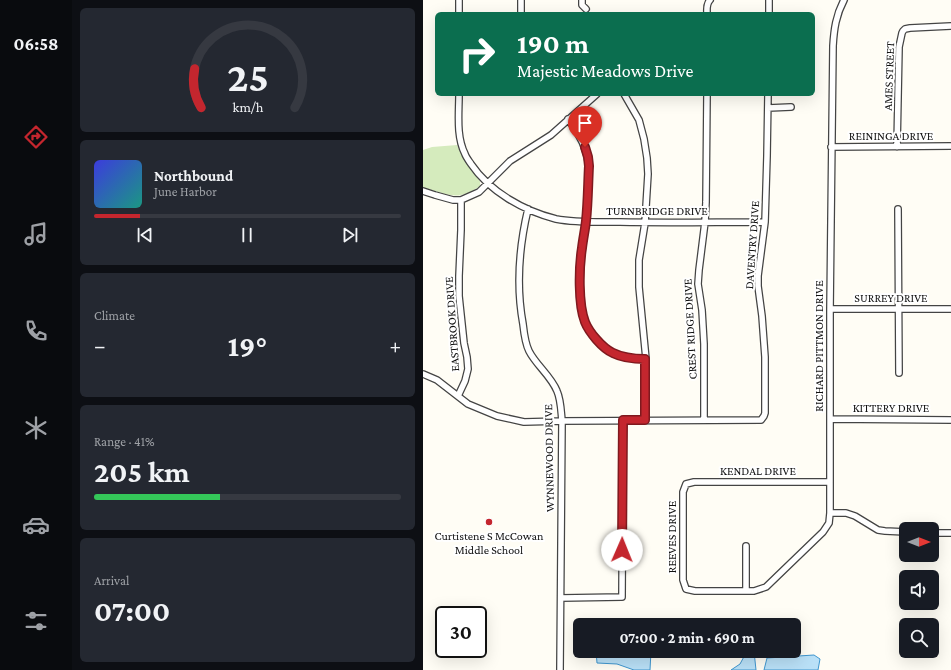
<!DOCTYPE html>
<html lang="en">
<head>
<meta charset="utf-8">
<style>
	:root { --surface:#171b24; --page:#242831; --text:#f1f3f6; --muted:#9ea1a6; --line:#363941; --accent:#c4262e }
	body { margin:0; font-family:"Crimson Pro",serif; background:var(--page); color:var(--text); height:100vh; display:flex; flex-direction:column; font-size:15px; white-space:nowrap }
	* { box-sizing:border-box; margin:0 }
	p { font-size:13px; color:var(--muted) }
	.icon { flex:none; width:22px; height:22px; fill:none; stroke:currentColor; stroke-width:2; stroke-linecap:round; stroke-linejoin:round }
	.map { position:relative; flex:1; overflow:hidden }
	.sheet { display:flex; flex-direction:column; gap:8px; padding:8px; background:#0d0f14; width:351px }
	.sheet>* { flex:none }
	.top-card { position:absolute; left:12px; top:12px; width:380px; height:84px; border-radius:6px; box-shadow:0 4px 16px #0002; background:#0b6e4f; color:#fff; overflow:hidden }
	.needle { width:26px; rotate:90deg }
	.tools { position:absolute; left:476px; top:522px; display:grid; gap:8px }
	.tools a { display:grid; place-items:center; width:40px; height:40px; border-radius:6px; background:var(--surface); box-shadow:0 4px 16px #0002; font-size:20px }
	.speed { position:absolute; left:12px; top:606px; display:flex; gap:8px; font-size:20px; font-weight:700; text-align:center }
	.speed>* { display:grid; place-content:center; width:52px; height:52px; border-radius:50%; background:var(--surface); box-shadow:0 4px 16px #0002; line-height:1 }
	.speed .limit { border:2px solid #111; border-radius:6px; background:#fff; color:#111 }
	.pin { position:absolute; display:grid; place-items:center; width:34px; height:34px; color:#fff; margin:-41px -17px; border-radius:50% 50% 50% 0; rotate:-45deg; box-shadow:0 0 4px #0007 }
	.pin .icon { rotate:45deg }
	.me { position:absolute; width:44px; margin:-22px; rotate:1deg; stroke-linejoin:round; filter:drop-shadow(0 0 3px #0008) }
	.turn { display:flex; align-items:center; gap:14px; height:84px; padding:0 16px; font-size:18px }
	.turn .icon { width:52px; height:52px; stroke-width:2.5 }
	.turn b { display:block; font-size:28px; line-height:34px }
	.big { font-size:30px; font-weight:700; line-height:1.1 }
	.sheet .card { flex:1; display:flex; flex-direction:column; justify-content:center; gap:6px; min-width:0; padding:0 14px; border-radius:6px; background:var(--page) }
	.sheet .dial { align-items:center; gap:0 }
	.dial svg { height:104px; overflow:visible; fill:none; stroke:var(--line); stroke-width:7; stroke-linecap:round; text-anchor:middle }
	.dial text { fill:var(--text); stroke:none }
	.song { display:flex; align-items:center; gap:12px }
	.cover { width:48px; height:48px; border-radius:6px; background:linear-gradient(135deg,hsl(240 70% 55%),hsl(170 70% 35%)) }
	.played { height:4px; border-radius:2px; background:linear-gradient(90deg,var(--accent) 15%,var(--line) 15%) }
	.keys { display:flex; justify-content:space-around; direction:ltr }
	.heat { display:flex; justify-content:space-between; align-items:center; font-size:22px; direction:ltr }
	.charge { height:6px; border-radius:3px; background:linear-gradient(90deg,#34c759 41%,var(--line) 0) }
	.trip { position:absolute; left:150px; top:618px; width:228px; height:40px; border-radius:6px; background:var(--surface); box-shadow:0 4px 16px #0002; font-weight:700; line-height:40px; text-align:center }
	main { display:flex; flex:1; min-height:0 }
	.tab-bar { display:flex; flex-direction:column; width:72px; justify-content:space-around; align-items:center; background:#090b0e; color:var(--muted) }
	.tab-bar .icon { width:28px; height:28px }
	.tab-bar .current { color:var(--accent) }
	.tab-bar b { font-size:18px; color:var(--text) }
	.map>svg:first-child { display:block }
</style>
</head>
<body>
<main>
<nav class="tab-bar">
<b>06:58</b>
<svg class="icon current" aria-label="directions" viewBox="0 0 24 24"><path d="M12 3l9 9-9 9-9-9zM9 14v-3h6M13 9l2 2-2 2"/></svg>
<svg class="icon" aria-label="music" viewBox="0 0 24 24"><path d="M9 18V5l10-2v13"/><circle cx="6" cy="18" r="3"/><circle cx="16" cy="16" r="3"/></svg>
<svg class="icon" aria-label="phone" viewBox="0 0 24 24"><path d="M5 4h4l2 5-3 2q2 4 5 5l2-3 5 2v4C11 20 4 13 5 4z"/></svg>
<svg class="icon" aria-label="climate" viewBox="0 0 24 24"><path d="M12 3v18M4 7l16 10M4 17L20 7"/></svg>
<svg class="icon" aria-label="car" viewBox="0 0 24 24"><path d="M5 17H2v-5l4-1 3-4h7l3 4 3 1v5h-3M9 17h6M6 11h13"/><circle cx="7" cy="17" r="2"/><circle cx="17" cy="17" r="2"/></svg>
<svg class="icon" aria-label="filters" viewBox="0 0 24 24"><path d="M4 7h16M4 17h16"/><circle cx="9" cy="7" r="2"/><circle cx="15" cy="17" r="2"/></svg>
</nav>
<section class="sheet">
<div class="card dial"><svg viewBox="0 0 100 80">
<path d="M14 69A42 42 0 1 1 86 69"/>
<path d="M14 69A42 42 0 0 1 9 39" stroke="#c4262e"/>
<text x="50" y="56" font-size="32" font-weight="700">25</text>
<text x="50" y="72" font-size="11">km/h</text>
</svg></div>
<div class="card">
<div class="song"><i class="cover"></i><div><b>Northbound</b><p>June Harbor</p></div></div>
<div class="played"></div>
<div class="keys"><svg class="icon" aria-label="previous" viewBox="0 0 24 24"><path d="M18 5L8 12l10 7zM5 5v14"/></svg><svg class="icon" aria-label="pause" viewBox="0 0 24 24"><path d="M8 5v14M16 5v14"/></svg><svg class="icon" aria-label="next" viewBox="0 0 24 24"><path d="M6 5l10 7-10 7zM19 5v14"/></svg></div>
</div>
<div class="card"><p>Climate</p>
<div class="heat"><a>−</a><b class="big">19°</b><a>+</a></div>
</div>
<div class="card"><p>Range · 41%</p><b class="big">205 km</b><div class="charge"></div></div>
<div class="card"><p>Arrival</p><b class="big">07:00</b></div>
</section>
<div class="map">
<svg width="528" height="670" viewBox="0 0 528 670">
	<rect width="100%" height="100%" fill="#fffdf5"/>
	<!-- green -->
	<path fill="#d5ebbd" d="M34,145C40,159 47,169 57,181V186C33,203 25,193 0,188V150L9,147Z"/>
	<!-- water -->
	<path fill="#b9e0f7" stroke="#3f96cf" d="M173,651H228L227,670H211L194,664L174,663Z
		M324,651H331L333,670H308L317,664Z
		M391,655L397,659L395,670H341L344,658Z"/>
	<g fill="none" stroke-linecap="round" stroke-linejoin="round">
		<defs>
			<path id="minor" d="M98,0V14
				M159,0V5L163,9
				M36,14V0
				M284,14C284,9 283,4 287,0
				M346,14V0
				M36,94C36,114 33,136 42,154C43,157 46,161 48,164C67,192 101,211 133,219C154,223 176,222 197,222C245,223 294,222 342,222
				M201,94L216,120L221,139L224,158L225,174L222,223L216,260V287L223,359L222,420
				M345,108L368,107
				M145,119C156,133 164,148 166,166C165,184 165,203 163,221C162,230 160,239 159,248C156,267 155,304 162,322C166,332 179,348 190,353C200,358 211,359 223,359
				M408,147L528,146
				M474,147L476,47L479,33L480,31L482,29L487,28L528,26
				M0,191L12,195L30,200H38L56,192L87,161L128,135L174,94
				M105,209C96,247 93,286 100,324C101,333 102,343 106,351C113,365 128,376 134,391C138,400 138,411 139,421L137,670
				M475,209L476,373
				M407,309H528
				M0,374L14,380L45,404L74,416L101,422L139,421L338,420L341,416L342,413V357L339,316L335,286V276L342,222L344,156L345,94
				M35,396L42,381L45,369L44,357L41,343L36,296V276L38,230V200
				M407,419L528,420
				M281,420V344L279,310L275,284L276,270L282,222L283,202L284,94
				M407,482H271L263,484L260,492V580L263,589L272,591H331L343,587L400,532L406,523L407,513V309L410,46C411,29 413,15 421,0
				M407,513H423L432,516L455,530L462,531L483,532
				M509,533H528
				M323,591V546
				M138,598L199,597L200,420"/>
		</defs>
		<!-- minor casing -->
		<use href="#minor" stroke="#444" stroke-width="8"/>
		<!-- minor -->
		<use href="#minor" stroke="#fff" stroke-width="5.5"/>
	</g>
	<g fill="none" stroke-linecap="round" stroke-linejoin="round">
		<defs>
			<path id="route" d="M162,147L165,157L166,166C165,184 165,203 163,221C162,230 160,239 159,248C156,267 155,304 162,322C166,332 179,348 190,353C200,358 211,359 222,359V420H200L199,550"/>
		</defs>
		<!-- route casing -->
		<use href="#route" stroke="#7f191e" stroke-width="10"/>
		<!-- route -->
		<use href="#route" stroke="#c4262e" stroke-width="7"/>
	</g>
	<!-- markers -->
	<circle fill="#c4262e" stroke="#fff" stroke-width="1.5" cx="66" cy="522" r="4"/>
	<g text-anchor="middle" stroke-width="4" stroke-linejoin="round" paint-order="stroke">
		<!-- street labels -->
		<g font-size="12" fill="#111" stroke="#fff">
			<text transform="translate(466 76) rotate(-88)" y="4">AMES STREET</text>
			<text x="468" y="140">REININGA DRIVE</text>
			<text x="234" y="215">TURNBRIDGE DRIVE</text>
			<text transform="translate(329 245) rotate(-86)" y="4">DAVENTRY DRIVE</text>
			<text x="468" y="302">SURREY DRIVE</text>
			<text transform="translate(29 324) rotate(-94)" y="4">EASTBROOK DRIVE</text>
			<text transform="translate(267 329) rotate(-93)" y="4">CREST RIDGE DRIVE</text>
			<text transform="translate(396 346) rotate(-90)" y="4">RICHARD PITTMON DRIVE</text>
			<text x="468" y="412">KITTERY DRIVE</text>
			<text transform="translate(126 458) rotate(-91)" y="4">WYNNEWOOD DRIVE</text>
			<text x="335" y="475">KENDAL DRIVE</text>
			<text transform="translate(249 537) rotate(-90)" y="4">REEVES DRIVE</text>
		</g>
		<!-- poi labels -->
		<g font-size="12" fill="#111" stroke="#fff">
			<text x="66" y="540">Curtistene S McCowan<tspan x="66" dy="14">Middle School</tspan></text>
		</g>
	</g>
</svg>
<div class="tools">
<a><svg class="needle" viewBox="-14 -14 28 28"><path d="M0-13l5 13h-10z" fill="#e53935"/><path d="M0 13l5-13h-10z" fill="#9ea1a6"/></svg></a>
<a><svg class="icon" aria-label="sound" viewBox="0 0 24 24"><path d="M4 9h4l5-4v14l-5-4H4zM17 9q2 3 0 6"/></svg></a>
<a><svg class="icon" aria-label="search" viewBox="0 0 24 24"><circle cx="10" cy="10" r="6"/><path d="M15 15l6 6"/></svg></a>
</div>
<div class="speed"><div class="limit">30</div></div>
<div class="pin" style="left:162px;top:147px;background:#d93025"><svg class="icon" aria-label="arrive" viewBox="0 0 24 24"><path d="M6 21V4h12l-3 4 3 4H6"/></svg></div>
<svg class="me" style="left:199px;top:550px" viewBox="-20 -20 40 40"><circle r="19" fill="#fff"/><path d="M0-13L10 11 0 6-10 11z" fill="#c4262e"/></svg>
<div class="trip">07:00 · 2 min · 690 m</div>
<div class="top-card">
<div class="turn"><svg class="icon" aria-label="right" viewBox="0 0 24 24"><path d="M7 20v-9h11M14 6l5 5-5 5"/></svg><div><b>190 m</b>Majestic Meadows Drive</div></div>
</div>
</div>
</main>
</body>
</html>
